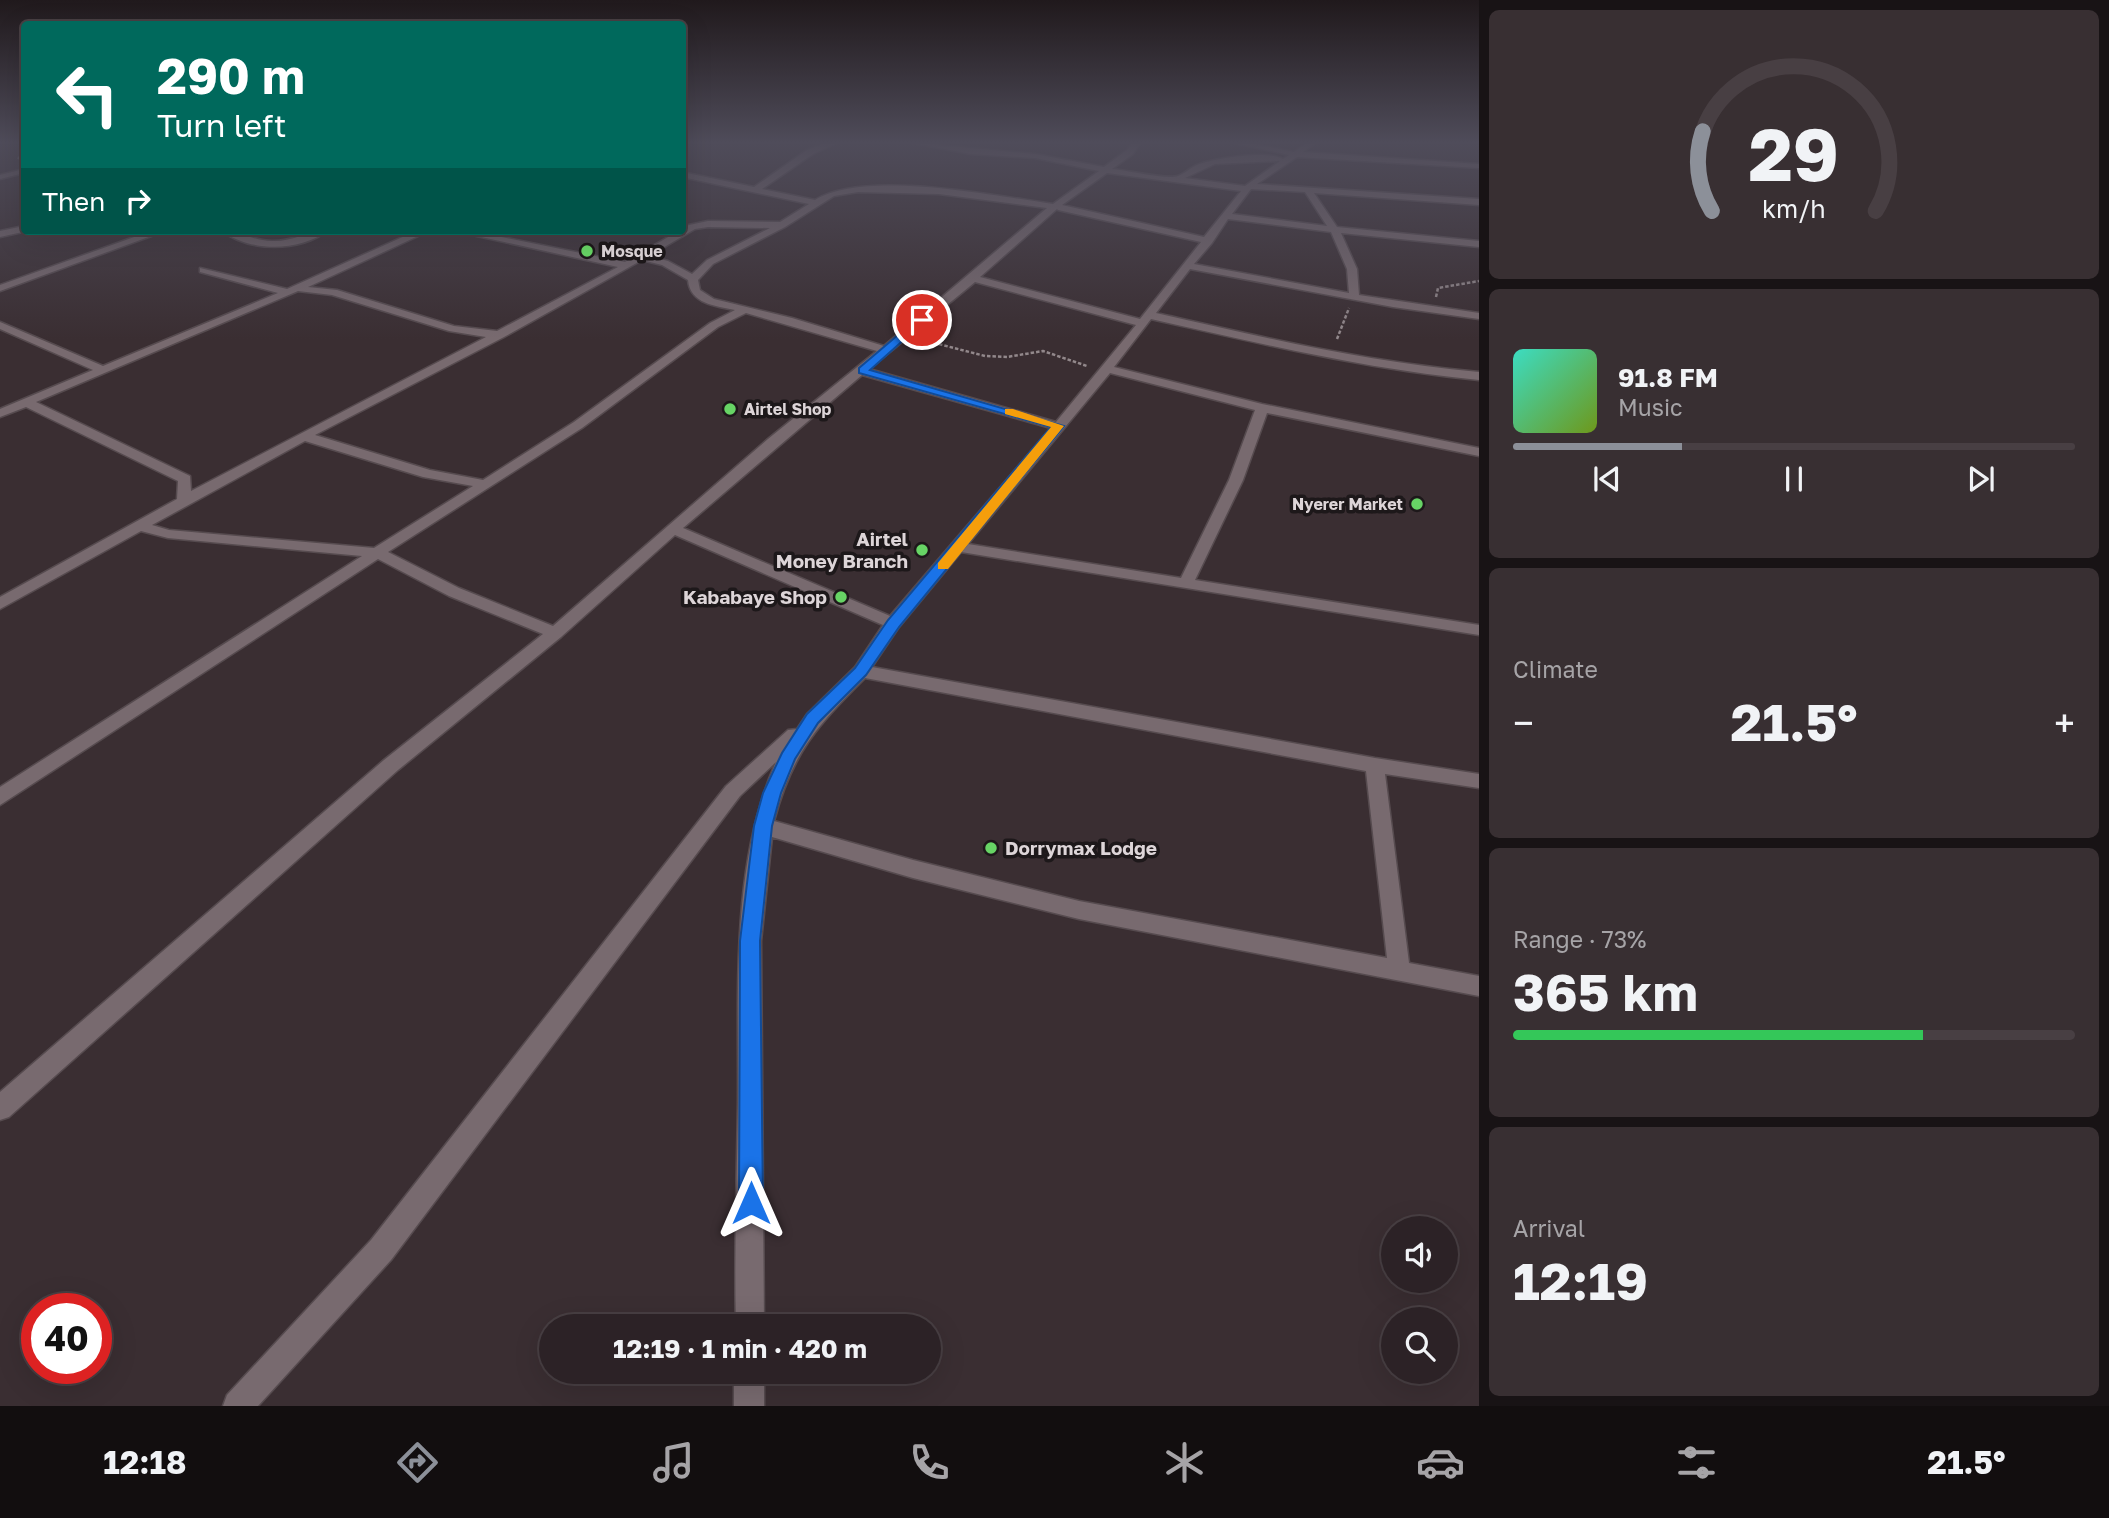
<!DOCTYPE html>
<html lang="en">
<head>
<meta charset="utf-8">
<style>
	:root { --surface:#2c2226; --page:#382f32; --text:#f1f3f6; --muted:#a6a4a7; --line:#483f43; --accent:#8c9099 }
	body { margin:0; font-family:"Golos Text",sans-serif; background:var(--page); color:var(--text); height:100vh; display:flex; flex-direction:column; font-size:26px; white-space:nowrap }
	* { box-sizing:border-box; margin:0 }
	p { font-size:23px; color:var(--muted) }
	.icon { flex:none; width:38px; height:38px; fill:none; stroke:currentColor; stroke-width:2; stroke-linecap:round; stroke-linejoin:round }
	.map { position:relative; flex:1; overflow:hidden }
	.panel { display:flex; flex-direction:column; gap:10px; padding:10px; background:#181315; width:630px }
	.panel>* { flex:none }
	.hud { position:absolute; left:21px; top:21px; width:665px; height:214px; border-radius:7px; box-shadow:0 7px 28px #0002,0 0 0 2px var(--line); background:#00695c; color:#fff; overflow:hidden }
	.fabs { position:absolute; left:1381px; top:1216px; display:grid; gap:14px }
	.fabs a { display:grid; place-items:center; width:77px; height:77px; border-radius:50%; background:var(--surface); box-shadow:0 7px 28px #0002,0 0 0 2px var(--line); font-size:35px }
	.speed { position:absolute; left:21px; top:1293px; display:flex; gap:14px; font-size:35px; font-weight:700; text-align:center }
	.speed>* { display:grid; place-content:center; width:91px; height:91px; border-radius:50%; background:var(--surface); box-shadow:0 7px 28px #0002,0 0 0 2px var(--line); line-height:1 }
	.speed .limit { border:10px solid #d22; background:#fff; color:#111 }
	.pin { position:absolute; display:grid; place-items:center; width:60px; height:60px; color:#fff; margin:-30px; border:4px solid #fff; border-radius:50%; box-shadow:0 2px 7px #0007 }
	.me { position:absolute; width:77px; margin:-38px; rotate:0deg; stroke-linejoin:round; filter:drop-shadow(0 0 5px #0008) }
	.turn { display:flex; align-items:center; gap:24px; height:147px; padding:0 21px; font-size:32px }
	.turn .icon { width:91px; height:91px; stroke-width:2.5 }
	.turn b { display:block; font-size:49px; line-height:60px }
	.then { display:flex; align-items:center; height:66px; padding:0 21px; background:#0003; gap:14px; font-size:26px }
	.big { font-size:52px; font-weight:700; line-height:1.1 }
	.panel .card { flex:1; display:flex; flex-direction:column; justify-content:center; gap:10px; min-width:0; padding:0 24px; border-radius:10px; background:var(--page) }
	.panel .dial { align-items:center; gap:0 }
	.dial svg { height:182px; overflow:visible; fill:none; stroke:var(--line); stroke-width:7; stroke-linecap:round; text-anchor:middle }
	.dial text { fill:var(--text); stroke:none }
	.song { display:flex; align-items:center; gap:21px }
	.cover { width:84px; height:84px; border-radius:10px; background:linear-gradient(135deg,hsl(170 70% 55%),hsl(80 70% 35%)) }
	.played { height:7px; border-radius:4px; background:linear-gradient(90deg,var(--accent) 30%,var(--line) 30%) }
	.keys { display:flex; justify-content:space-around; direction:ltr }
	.heat { display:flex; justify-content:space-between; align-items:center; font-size:38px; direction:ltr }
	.charge { height:10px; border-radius:5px; background:linear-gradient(90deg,#34c759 73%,var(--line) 0) }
	.trip { position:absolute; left:539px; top:1314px; width:402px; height:70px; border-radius:35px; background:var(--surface); box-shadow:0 7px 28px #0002,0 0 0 2px var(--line); font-weight:700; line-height:70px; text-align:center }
	.dock { display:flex; height:112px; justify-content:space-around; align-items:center; background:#120e0f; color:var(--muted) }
	.dock .icon { width:49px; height:49px }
	.dock .active { color:var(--accent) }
	.dock b { font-size:32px; color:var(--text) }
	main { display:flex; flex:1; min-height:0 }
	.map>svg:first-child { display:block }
</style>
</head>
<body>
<main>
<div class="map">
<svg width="1479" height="1406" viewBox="0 0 1479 1406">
	<rect width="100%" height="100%" fill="#3a2e32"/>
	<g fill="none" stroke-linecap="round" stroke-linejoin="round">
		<defs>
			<path id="minor" d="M828,142H839L813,154L762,189L815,200C865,169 995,196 1053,204L1099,171L1035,158L971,154L908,142L1035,154L1104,167L1127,150L1133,142H1141L1133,154L1112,169C1126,170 1167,180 1178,176C1184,174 1190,168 1197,165C1214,158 1268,150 1283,159L1289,155L1230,142H1245L1294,152L1308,142H1317L1303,152L1479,164V168L1297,157L1257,184L1479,199V205L1314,193L1337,227L1479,241V247L1341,233L1357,269L1359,295L1479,313V319L1393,307L1190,269L1156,313C1266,338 1366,362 1479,372V380C1365,369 1263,344 1151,319L1114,367L1262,404L1479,448V456L1267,413L1243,480L1195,580L1479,625V635L961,552L899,627L872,667L1375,758L1479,774V788L1385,774L1409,963L1479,976V996L1079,919L913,878L772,837L761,941L764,1326H736C734,1252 737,1177 738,1103C739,992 730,865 776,762L740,796L391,1260L258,1406H223L227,1395L371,1240L726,786L788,730L797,729L807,714L855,667L883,625L675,535L561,637L398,770L9,1117L0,1120V1092L384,760L543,634L449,596L378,559L0,805V787L362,556L168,538L141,531L0,609V597L177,499L178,481L26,407L0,417V409L93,370L0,329V322L103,366L278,293L200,272V268L287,289L416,231H429L308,287L337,290L454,326L497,331L618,267L454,231H472L625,262L689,225L708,221L780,222L809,204L682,177V172L754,187L807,150ZM1280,161L1245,186L1185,178L1215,164ZM1107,173L1241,191L1204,237L1062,205ZM1251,189L1305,192L1327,226L1232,214ZM858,192L939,194L1047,208L884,346L792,318L714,299L700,290L698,280L713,264L785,227L834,196ZM1057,209L1058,210L1201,242L1140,319L980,277ZM1228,219L1331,232L1347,269L1349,293L1194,264L1212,243ZM708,227L770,228L707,260L692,274L668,261L649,256L695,229ZM642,260L662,265L688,280C690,304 716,306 735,310L710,323L574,422L483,480L430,470L315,435L504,337ZM975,282L1136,325L1056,422L869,369ZM298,291L332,295L449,331L486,337L191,491L190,476L36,402ZM746,313L877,351L768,439L553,626L459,588L388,552L582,428L718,327ZM1110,373L1255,410L1229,480L1181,578L968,544ZM862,375L1051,428L890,616L683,528ZM305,441L423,477L473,486L374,548L169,530L152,525ZM865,678L1366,771L1387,958L1079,901L913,860L774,821C792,753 817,726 865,678Z
				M24,169V173L0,179V175Z
				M24,226L27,231L0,237V231Z
				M151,231H165L0,291V285Z
				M222,231C240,231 254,241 272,241C291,242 308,231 327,231C299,252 250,252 222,231Z
				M734,1372H764V1406H734Z"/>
		</defs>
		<!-- minor casing -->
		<use href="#minor" stroke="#564b4f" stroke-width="3"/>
		<!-- path-far1 -->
		<path stroke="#92888b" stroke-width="2" stroke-dasharray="2.5 2" stroke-linecap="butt" d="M18,159L24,148"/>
		<!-- path -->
		<path stroke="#92888b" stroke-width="2.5" stroke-dasharray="3.5 2" stroke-linecap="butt" d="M1436,297L1438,288L1479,281
			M1337,339L1349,308
			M923,340L985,356L1007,357L1043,351L1087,366"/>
		<!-- minor -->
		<use href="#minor" fill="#786a6f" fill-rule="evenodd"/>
	</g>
	<!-- sky -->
	<linearGradient id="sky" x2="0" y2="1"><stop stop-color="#20191c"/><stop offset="0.42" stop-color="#4f4c5a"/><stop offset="1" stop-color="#4f4c5a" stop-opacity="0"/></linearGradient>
	<rect width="1479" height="339" fill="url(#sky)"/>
	<!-- route -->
	<path fill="#1a73e8" stroke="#114b97" stroke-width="2" d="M918,318L926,320L870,370L1064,426L899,627L866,675L818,723L795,759L781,793L772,826L760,941L763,1203L759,1212L751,1215L742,1212L739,1203L740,941L754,826L763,793L782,753L807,714L855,668L888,620L1051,427L859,373V368Z"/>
	<!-- slow -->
	<path fill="#f59e0b" d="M1005,409H1013L1064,426L948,569H938V563L1051,427L1005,414Z"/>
	<!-- markers -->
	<g fill="#67d465" stroke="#1d181a" stroke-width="2.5">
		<circle cx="587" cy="251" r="7"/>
		<circle cx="730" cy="409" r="7"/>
		<circle cx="1417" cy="504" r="7"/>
		<circle cx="922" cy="550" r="7"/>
		<circle cx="841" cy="597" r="7"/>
		<circle cx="991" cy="848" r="7"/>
	</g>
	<g text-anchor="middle" stroke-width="7" stroke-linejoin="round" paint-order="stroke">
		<!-- far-poi labels -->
		<g font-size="16" font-weight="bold" fill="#ddd5d8" stroke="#1d181a" text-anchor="start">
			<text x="601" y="257">Mosque</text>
			<text x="744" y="415">Airtel Shop</text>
			<text x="1403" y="510" text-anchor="end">Nyerer Market</text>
		</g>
		<!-- poi labels -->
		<g font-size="19" font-weight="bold" fill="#ddd5d8" stroke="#1d181a" text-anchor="end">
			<text x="908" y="546">Airtel<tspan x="908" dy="22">Money Branch</tspan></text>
			<text x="827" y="604">Kababaye Shop</text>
			<text x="1005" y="855" text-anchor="start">Dorrymax Lodge</text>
		</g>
	</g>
</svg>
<div class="fabs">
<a><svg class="icon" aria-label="sound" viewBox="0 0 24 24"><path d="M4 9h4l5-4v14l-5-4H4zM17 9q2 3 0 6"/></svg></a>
<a><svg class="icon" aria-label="search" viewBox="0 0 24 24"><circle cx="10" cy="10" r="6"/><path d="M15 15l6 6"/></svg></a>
</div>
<div class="speed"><div class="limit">40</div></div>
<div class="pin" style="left:922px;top:320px;background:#d93025"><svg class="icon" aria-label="arrive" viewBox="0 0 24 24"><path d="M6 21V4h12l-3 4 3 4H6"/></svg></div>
<svg class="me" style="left:751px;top:1203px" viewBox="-20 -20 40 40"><path d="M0-17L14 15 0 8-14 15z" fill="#1a73e8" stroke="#fff" stroke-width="4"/></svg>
<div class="trip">12:19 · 1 min · 420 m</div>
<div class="hud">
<div class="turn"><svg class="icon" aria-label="left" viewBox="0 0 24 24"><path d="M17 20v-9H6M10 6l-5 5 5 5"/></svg><div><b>290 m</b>Turn left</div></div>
<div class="then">Then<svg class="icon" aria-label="right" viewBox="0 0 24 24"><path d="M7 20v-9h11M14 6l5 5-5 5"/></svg></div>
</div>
</div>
<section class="panel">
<div class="card dial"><svg viewBox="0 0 100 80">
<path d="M14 69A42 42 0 1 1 86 69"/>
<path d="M14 69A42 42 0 0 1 10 34" stroke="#8c9099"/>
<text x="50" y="56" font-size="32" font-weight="700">29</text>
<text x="50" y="72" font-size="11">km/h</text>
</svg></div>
<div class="card">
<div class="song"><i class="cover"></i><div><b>91.8 FM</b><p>Music</p></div></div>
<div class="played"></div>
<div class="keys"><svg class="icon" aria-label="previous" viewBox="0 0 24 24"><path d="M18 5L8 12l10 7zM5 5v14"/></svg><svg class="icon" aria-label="pause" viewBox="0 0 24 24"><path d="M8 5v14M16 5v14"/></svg><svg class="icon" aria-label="next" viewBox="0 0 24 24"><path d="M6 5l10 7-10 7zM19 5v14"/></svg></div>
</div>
<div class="card"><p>Climate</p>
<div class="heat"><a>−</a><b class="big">21.5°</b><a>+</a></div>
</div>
<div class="card"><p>Range · 73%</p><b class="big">365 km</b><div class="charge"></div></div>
<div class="card"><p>Arrival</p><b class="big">12:19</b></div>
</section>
</main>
<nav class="dock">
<b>12:18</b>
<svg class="icon active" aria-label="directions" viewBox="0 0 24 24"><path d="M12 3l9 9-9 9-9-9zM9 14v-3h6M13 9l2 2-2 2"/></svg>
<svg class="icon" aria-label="music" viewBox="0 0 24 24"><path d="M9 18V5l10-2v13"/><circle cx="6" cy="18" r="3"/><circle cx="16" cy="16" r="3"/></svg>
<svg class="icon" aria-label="phone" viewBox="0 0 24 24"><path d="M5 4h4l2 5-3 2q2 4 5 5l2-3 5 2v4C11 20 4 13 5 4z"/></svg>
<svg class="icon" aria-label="climate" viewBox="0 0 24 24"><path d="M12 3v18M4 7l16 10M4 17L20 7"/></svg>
<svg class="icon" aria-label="car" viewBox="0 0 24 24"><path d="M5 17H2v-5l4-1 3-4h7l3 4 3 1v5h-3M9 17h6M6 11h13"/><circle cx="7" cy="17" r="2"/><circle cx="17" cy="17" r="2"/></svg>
<svg class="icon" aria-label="filters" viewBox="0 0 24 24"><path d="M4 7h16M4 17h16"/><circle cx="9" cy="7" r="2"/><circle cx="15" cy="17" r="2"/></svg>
<b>21.5°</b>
</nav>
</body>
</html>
